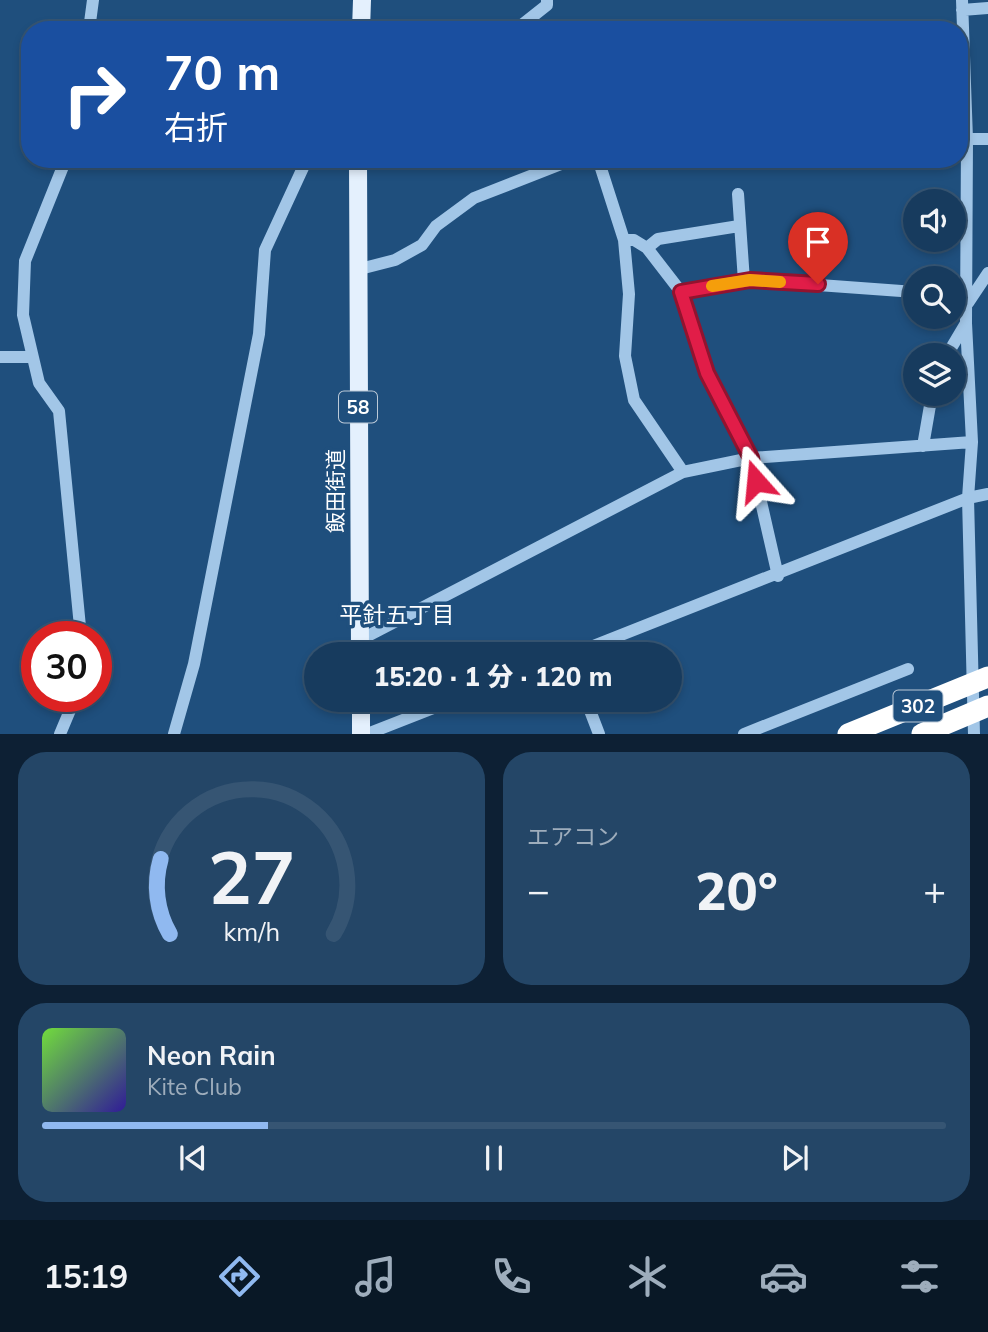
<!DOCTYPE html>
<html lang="ja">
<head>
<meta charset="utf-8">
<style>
	:root { --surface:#173b5e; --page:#244667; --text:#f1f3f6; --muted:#9eadbc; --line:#365573; --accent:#90b9f0 }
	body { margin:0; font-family:Mulish,"Noto Sans JP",sans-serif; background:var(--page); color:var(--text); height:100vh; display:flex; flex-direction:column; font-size:26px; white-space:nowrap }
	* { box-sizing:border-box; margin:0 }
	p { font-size:23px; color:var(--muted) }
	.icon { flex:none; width:38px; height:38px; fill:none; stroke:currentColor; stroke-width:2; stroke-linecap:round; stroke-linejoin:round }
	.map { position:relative; height:734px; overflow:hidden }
	.sheet { display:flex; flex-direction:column; gap:18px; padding:18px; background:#0d2034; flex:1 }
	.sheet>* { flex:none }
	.top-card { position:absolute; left:21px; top:21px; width:947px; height:147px; border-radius:28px; box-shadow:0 4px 10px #0003,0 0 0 2px var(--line); background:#1a4fa0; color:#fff; overflow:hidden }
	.buttons { position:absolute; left:903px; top:189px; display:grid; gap:14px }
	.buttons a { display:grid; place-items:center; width:63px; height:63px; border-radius:50%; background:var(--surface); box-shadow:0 4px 10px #0003,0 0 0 2px var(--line); font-size:35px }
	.speed { position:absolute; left:21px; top:621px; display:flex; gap:14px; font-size:35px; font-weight:700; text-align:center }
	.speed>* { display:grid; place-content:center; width:91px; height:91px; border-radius:50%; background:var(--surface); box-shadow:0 4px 10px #0003,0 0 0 2px var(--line); line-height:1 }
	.speed .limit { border:10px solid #d22; background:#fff; color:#111 }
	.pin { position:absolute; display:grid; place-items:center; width:60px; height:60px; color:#fff; margin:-72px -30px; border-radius:50% 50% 50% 0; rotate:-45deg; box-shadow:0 0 7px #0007 }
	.pin .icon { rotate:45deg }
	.me { position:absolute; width:77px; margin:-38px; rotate:342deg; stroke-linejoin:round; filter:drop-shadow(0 0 5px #0008) }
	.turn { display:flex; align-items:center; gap:24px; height:147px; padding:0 28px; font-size:32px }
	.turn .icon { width:91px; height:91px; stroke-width:2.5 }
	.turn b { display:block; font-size:49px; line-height:60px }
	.big { font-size:52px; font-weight:800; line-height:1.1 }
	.sheet .widget { flex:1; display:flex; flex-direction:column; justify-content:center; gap:10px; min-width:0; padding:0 24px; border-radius:28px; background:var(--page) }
	.sheet .dial { align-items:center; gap:0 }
	.dial svg { height:182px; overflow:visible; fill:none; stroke:var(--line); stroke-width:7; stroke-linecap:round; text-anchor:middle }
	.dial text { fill:var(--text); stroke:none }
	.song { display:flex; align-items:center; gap:21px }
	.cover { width:84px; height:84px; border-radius:10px; background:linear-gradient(135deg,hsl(100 70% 55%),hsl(250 70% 35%)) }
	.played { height:7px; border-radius:4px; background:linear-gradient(90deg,var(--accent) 25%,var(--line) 25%) }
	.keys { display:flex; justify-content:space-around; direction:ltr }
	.heat { display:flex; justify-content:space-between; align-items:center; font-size:38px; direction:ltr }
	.sheet .tiles { flex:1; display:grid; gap:18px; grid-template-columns:1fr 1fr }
	.widget:last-child { grid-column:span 2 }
	.trip { position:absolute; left:304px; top:642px; width:378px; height:70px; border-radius:35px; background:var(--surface); box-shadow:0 4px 10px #0003,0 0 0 2px var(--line); font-weight:800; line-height:70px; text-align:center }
	.menu { display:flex; height:112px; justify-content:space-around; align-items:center; background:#091826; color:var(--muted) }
	.menu .icon { width:49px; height:49px }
	.menu .current { color:var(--accent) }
	.menu b { font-size:32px; color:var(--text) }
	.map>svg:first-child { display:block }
</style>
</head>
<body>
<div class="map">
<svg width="988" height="734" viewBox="0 0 988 734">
	<rect width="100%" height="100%" fill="#1f4f7d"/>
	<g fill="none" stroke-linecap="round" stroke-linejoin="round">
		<!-- minor -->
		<path stroke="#a2c6e7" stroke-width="12" d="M962,0L967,139L966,323L972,442L968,498L974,734
			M962,10L988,8
			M89,30L93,0
			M525,30L523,24L547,5V0
			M960,139H988
			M66,159L25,261L23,315L39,383L59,411L81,637
			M598,159L624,240L629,294L625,356L634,400L683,472
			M738,194L744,281
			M624,240H634L647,248L681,292L707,373L751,458L778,576
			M647,248L658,239L739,226
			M356,270L395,260L422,245L436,226L474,198L574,159
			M681,292L750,280L915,292
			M968,303L988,273
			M947,355L966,323
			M0,357H32
			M923,446L932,394
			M360,640L683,472L751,458L972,442
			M573,654L968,498L988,494
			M586,700L599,734
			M60,734L76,696
			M174,734L194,664L259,334L265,250L307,159
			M367,734L454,700
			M744,734L908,669"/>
		<!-- major -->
		<path stroke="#e4f0fd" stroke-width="18" d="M361,30L362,0
			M358,159L360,654
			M361,700V734"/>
		<!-- highway -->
		<path stroke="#fff" stroke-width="21" d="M848,734L988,677"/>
		<!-- highway-bridge -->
		<path stroke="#fff" stroke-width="21" d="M922,734L988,706"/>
	</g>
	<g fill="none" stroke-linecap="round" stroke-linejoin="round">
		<defs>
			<path id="route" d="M756,481L751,458L707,373L681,292L750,280L818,284"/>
		</defs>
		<!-- route casing -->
		<use href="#route" stroke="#92132f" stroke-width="18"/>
		<!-- route -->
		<use href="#route" stroke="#e11d48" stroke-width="12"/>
		<!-- slow -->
		<path stroke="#f59e0b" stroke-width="12" d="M712,286L750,280L780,282"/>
	</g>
	<g text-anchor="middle" stroke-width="7" stroke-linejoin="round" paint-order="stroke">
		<!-- shield labels -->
		<g fill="#1f4f7d" stroke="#bccad8" stroke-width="2">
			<rect x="339" y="391.5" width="38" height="31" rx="5"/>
			<rect x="893.5" y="690.5" width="49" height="31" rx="5"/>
		</g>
		<g font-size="19" font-weight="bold" fill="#fff">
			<text x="358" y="414">58</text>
			<text x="918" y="713">302</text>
		</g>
		<!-- street labels -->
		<g font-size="21" fill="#fff" stroke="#1f4f7d">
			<text transform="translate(336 491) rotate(-90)" y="7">飯田街道</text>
		</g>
		<!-- neighbourhood labels -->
		<g font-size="23" fill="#fff" stroke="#1f4f7d">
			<text x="397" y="623">平針五丁目</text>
		</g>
	</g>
</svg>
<div class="buttons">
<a><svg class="icon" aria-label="sound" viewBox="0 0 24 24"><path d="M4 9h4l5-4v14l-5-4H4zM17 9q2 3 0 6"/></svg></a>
<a><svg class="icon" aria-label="search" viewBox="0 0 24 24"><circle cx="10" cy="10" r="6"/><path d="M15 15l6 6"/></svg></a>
<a><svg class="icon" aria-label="layers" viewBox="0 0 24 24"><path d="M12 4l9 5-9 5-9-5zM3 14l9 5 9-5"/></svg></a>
</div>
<div class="speed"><div class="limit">30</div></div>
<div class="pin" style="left:818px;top:284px;background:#d93025"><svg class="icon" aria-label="arrive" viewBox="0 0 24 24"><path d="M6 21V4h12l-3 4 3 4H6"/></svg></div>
<svg class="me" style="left:756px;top:481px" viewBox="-20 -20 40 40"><path d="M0-17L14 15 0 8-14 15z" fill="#e11d48" stroke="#fff" stroke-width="4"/></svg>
<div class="trip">15:20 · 1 分 · 120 m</div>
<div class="top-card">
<div class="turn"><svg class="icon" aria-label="right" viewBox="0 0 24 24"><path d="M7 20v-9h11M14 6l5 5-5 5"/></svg><div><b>70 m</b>右折</div></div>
</div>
</div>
<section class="sheet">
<div class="tiles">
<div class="widget dial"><svg viewBox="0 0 100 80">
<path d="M14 69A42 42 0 1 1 86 69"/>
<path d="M14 69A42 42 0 0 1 10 36" stroke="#90b9f0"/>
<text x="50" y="56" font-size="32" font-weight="700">27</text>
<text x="50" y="72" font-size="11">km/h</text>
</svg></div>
<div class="widget"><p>エアコン</p>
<div class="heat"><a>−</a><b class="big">20°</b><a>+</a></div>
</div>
<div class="widget">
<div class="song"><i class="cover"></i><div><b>Neon Rain</b><p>Kite Club</p></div></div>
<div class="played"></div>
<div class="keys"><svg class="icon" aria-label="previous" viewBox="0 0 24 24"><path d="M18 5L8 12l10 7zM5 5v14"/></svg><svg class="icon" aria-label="pause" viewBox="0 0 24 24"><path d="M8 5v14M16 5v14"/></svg><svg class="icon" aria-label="next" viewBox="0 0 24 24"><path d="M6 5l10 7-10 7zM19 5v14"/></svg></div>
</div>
</div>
</section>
<nav class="menu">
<b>15:19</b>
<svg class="icon current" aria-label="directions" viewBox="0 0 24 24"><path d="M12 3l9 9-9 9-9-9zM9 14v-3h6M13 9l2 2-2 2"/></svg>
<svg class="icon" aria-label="music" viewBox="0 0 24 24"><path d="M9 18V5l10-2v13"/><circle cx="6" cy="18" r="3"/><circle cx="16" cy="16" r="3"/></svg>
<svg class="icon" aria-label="phone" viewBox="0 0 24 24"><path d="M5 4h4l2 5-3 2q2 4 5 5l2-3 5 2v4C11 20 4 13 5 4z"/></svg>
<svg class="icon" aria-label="climate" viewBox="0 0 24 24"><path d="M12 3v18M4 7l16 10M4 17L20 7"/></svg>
<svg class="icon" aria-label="car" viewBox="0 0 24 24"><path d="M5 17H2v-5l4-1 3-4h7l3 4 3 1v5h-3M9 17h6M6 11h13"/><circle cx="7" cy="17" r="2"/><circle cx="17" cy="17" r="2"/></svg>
<svg class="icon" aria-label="filters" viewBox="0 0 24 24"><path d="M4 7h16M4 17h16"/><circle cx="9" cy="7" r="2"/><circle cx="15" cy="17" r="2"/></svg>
</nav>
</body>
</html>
